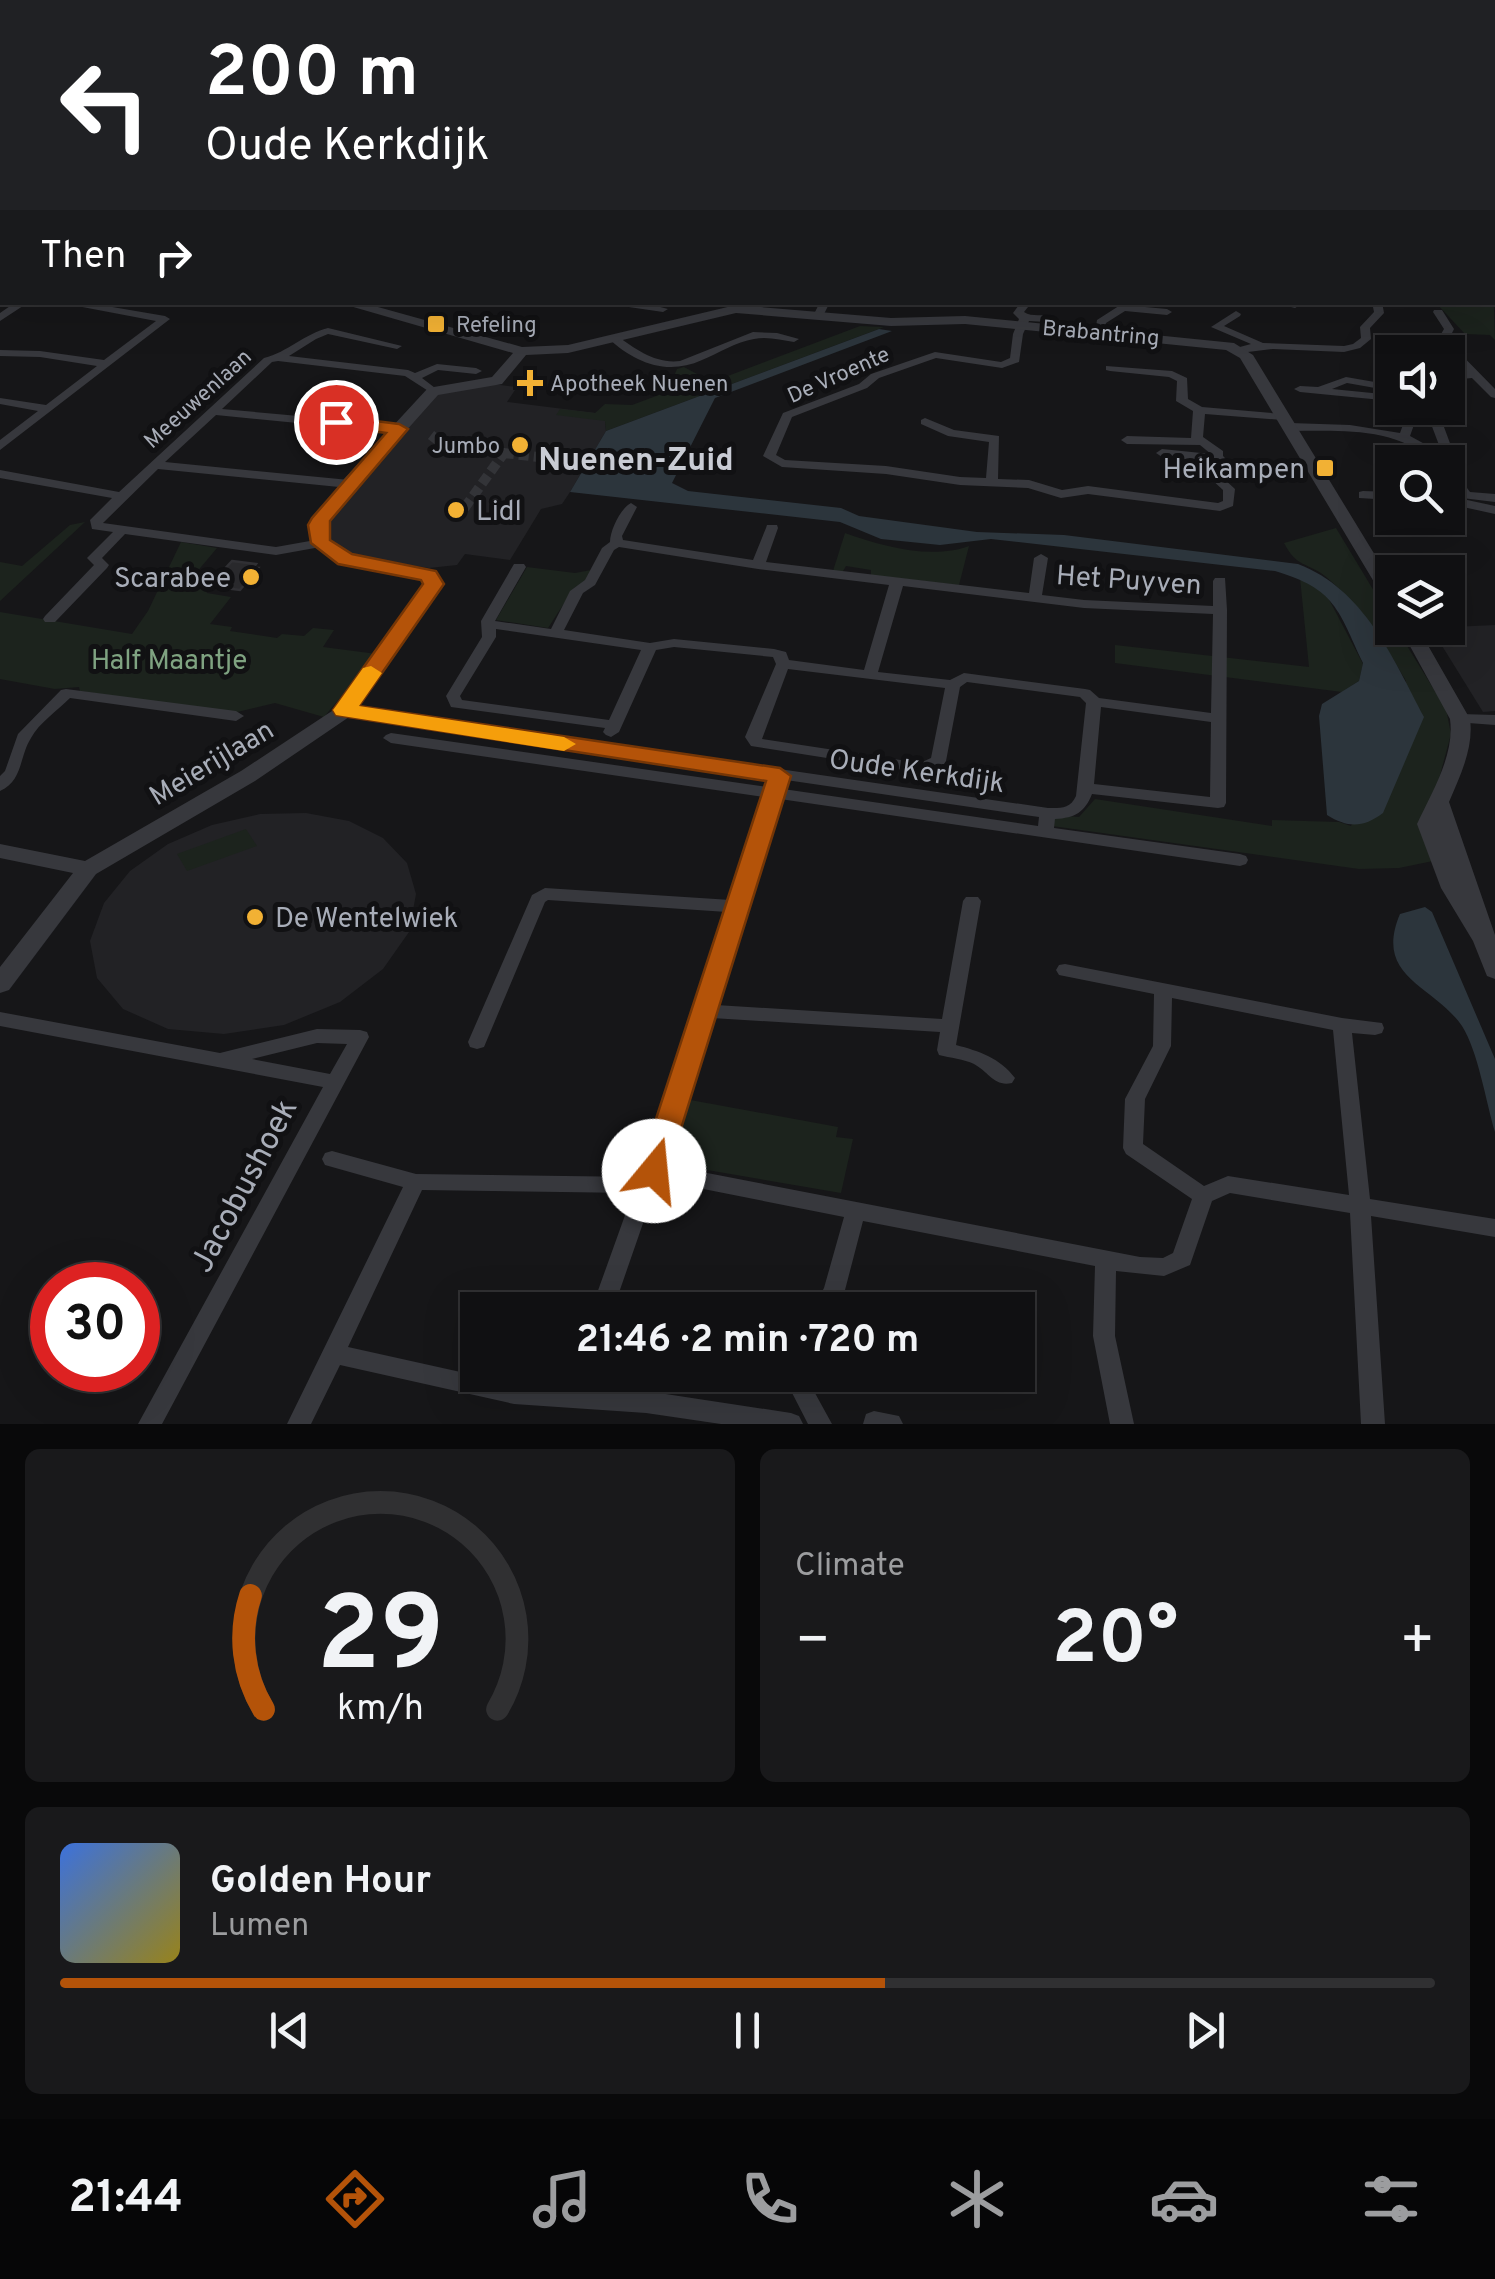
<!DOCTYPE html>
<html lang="en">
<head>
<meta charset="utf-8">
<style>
	:root { --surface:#101012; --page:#19191b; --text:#f1f3f6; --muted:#9c9d9f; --line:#303032; --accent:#b45309 }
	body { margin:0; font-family:Overpass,sans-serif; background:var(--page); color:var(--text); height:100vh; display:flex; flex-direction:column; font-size:38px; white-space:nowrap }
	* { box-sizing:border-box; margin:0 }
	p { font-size:32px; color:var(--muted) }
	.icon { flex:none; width:55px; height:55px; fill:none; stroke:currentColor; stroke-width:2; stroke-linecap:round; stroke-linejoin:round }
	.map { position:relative; height:1424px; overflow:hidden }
	.details { display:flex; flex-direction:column; gap:25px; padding:25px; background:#09090a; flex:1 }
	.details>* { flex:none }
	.banner { position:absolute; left:0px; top:0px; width:1495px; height:305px; box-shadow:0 10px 40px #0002,0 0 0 2px var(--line); background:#202124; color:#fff; overflow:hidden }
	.buttons { position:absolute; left:1375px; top:335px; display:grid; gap:20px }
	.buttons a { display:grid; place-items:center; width:90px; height:90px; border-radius:0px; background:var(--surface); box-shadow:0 10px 40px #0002,0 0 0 2px var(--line); font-size:50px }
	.speed { position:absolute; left:30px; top:1262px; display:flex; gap:20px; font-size:50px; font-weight:700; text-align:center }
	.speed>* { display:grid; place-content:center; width:130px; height:130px; border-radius:50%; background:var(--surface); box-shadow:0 10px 40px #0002,0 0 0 2px var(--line); line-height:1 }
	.speed .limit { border:15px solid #d22; background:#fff; color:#111 }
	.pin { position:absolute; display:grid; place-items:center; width:85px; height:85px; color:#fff; margin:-42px; border:5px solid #fff; border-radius:50%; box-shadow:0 2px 10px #0007 }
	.me { position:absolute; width:110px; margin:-55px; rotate:17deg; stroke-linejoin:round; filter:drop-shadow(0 0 8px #0008) }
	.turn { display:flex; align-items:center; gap:35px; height:210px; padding:0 40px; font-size:45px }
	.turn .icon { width:130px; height:130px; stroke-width:2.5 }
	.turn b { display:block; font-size:70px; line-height:85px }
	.then { display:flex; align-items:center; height:95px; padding:0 40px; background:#0003; gap:20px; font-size:38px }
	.big { font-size:75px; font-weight:700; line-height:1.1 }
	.details .card { flex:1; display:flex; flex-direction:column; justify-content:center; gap:15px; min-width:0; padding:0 35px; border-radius:15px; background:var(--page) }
	.details .dial { align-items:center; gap:0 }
	.dial svg { height:260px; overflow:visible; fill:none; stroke:var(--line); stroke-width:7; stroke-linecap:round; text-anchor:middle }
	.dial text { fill:var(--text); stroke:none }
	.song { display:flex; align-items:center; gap:30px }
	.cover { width:120px; height:120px; border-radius:15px; background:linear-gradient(135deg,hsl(220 70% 55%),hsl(50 70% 35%)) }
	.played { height:10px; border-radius:5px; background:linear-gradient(90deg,var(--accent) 60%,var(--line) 60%) }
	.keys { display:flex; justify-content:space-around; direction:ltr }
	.heat { display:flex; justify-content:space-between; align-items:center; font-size:55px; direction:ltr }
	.details .tiles { flex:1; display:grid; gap:25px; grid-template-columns:1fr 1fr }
	.card:last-child { grid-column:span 2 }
	.trip { position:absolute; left:460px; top:1292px; width:575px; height:100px; border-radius:0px; background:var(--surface); box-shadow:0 10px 40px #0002,0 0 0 2px var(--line); font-weight:700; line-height:100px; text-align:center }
	.dock { display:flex; height:160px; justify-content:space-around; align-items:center; background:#060607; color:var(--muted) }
	.dock .icon { width:70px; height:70px }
	.dock .selected { color:var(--accent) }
	.dock b { font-size:45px; color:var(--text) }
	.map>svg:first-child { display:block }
</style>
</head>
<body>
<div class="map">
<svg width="1495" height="1424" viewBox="0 0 1495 1424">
	<rect width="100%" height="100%" fill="#161618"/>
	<!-- built -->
	<path fill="#222225" d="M493,384L517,387L507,402L596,413L605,421L606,431L570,492L562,504L541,509L510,560L465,554L457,565L429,568L349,556L331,544L325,527L436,393Z
		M1495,625V711L1483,712L1431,628Z
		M306,813L349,821L383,838L407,863L416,894L409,932L383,969L340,1002L284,1025L224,1034L168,1029L123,1009L97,978L90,941L104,903L130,871L168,844L212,825L260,814Z"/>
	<!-- green -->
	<path fill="#1c231d" d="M1221,0H1495V187L1492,2Z
		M1493,280L1495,340L1490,335L1465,334L1436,303L1492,302Z
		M860,326L884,327L606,431L605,421L556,415L560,409L595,413L605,404L632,405L667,392L677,369L684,367L712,382Z
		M85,522L0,601V562L22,566L70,525Z
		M1336,528L1392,621V628H1396L1446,709L1451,734L1436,790L1433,861L1399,868L1359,869L1052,826L1054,815L1079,817L1095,799L1272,826V820L1339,822L1351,826L1406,681C1383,641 1361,606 1325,576C1307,562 1297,568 1284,543Z
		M845,533C881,546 931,560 969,546L959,585L871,575V570L846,566L843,571H833Z
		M181,542L217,548L196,573L207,593L231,597L210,624L232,627L230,631L277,638L282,634L304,636L313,628L334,630L323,647L377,654L324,717L275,703L233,713L80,691L79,687L55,689L0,679V612L132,634L148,611Z
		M527,567L575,573L591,570L586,581L574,588L548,628L496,620Z
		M1300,578L1324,590L1363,664L1359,681L1342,692L1115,663V645L1309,667Z
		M246,829L257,846L187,871L177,854Z
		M685,1099L838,1127L836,1137L853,1139L841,1193L672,1164L669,1156Z"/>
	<!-- water -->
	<path fill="#2c353c" d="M879,329L892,331L715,398L672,483L688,491L841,508L859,516L977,532L1064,535L1298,564C1364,589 1393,658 1424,717L1383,813C1363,828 1348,828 1327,815L1319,716L1322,704L1359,681L1363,663C1338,610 1336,589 1275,571L991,539L940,545L881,539L840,522L570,492L606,431Z
		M1425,907L1432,912L1495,1059V1132C1486,1102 1478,1051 1462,1026C1434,985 1373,978 1400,914Z"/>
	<!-- building -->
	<path fill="#29292c" stroke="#303034" stroke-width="2.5" d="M232,561L256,564L253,568H258L240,590L217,587L228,575L220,574Z"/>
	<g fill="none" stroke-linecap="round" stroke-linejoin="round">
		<!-- pedestrian-tunnel -->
		<path stroke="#333438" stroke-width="10" stroke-dasharray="10 5" stroke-linecap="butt" d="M431,435L445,446L504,453L458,517
			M504,453L556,459"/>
		<!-- minor -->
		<path fill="#37383d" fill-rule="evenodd" d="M434,0H442L444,2H437Z
			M1216,0H1224L1225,2H1218Z
			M1495,5V9L1492,10V6Z
			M0,31H2V37H0Z
			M0,77H2V82H0Z
			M2,130V136L0,137V131Z
			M0,151L2,152V157H0Z
			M2,193V199L0,200V194Z
			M0,206L2,207V213L0,212Z
			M0,238H2V244H0Z
			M16,302H29L0,321V313Z
			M56,302H83L165,316L170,319L0,450V440L38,411L0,404V398L46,405L97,366L40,357L0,356V350L40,351L104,360L156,321Z
			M573,302H641L668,309L663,312L615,305H578Z
			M820,302H830L822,318L818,319L813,316Z
			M855,302H886C879,307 862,307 855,302Z
			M1021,302H1032L1024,312C1032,318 1044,312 1052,319L1047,322L1029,321L1023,334L1019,362L1002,368L936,358L879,378L867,388L792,417L776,455L785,460L886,466L960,477L986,478L989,442L948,436L921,424V420L925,418L954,430L999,436L998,479L1029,480L1062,490L1088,486L1218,503L1223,501V490L1210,478L1211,462L1162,457L1156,453L1162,449L1211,454L1200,445L1127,444L1121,440L1127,436L1191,438L1193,411L1176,401L1177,381L1169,377L1110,371L1106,370V366L1172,371L1187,378L1188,399L1202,407L1283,414L1289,417L1283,420L1205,414L1203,437L1223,451V456L1226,459L1223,462L1222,477L1235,489L1233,506L1220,511L1088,494L1061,498L1028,488L960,485L886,474L782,467L763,456L783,413L859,384L871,374L935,352L1001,362L1010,358L1013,334L1019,319L1013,313Z
			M1125,302H1138L1134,306L1167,309L1172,312L1167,315L1125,311L1106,323L1103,334H1095L1097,320Z
			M1290,302H1300V305L1295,308L1291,307Z
			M1372,302H1382L1384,313L1370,328L1371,339L1360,348L1344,352L1273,349L1240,353L1235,350L1236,348L1251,344L1211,327L1236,311L1241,314L1240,316L1224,326L1263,343L1344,346L1353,344L1361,338L1360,327L1374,312Z
			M1434,310H1442L1454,329L1448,341L1495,389V398L1491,397L1472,378L1461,379L1448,386V378L1454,374L1466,372L1437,341L1444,329L1433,312Z
			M328,328L402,346L397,349L328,334L316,339L289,356L408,370L415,373L437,364L476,368L482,371L476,374L438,370L422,378L439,391L433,394L405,376L278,361L272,362L222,409L399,425L405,429L399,433L216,415L165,462L349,480L355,484L349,488L158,469L103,523L276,547L321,539L326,540L328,543L326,546L276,555L125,534L102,558L109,565L107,568L55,622H45L43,619L45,616L94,565L87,558L113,532L92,529L90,520L112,498L0,478V470L119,492L264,358C288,352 304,334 328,328Z
			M753,332L777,333L799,339L794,342C781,340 767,336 754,339C736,342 719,353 702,360C667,376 635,363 608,338L617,336C636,349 655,364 680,361Z
			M1346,377L1392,385V391L1347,383L1332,389L1392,395V401L1300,392L1294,389L1300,386L1318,387Z
			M1409,408H1420L1410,436L1432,448L1439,445L1425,408H1437L1451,446L1439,455L1446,462H1434C1395,426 1339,431 1290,431L1284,427L1290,423L1350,425L1400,433Z
			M1448,467L1452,468L1470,492L1495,494V502L1462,498L1448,479Z
			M1363,491L1392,492V500L1359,498V492Z
			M1458,498L1495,506V514L1454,505L1452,502Z
			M631,503L637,507L622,536L623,540L753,560L766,528L767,525H777L778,528L766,562L1029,593L1034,558L1041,554L1048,558L1042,595L1084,600L1213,606V581L1215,578H1225L1227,610L1226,803L1224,807L1218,808L1092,794C1085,812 1075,818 1055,819L1054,828L1240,854L1246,856L1248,860L1246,864L1240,866L780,799L716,1005L942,1019L963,901L966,897H978L981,901L956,1045C979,1051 1000,1058 1015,1078L1012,1083C994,1087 989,1072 974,1064C964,1059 950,1058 939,1055L937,1050L940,1032L712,1018L666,1165L1140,1257L1163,1258L1173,1253L1192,1199L1126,1154L1123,1148L1125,1099L1153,1046L1154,994L1059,975L1056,970L1059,965L1065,964L1342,1018L1382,1023L1384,1028L1382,1033L1375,1035L1352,1033L1370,1199L1495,1219V1237L1371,1216L1385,1424H1361L1350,1213L1230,1193L1212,1201L1190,1265L1164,1276L1116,1271L1115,1336L1134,1424H1110L1093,1336L1095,1266L863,1221L845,1290L834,1310H812L824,1288L844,1217L658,1180L613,1310H591L633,1193L422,1190L348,1347L514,1384L565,1387L569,1375H591L588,1388L646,1391L791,1413L799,1416L803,1424H721L646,1413L514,1404L340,1365L311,1424H287L403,1187L325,1165L322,1159L325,1153L332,1151L416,1174L640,1177L644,1171L727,912L548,900L545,902L484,1047L477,1049L470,1047L468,1042L532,895L545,888L731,900L764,797L391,743L383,738L386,735L391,733L768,787L771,778L345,716L338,711L340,708L345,706L1048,808C1061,808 1070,809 1076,796L1086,703L1080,697L967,682L960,687L946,761L944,764L922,773L751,746L745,737L776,664L773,657L674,647L656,650L619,732L611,737L606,735L603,732L605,728L451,707L446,696L482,637L481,621L514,564H524L526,567L495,621L551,629L570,591L585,580L602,548L610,542C610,530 621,508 631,503ZM619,547L758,569L889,585L864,670L789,660L786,652L774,649L674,639L650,643L564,630L583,593L595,585L614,550ZM903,586L1084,608L1213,614L1211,713L1099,698L1090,690L1085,689L964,673L950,680L878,672ZM496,629L641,650L609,720L462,700L460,696L496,637ZM788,669L945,688L931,758L920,763L762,739ZM1101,707L1211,722L1210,797L1094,784ZM786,780L1039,817L1038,826L783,789ZM1172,998L1333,1030L1349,1195L1228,1176L1204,1186L1143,1144L1145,1099L1171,1046Z
			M66,689L236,711L244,716L236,721L70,698C58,710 39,723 31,738C19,757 23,781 0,791V776L5,771L18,734L61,690Z
			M1460,714L1495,715V725L1455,722L1452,719L1455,716Z
			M0,1012L220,1053L317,1029L360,1030L367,1032L369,1037L162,1424H138L323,1087L0,1026ZM317,1043L347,1044L330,1074L252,1059Z
			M789,1375H811L810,1384L832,1424H808L788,1385Z
			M874,1411L899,1416L903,1424H863L866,1414Z"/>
		<!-- tertiary -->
		<path fill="#37383d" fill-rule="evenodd" d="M1028,0H1040L1042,2H1031Z
			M2,24V30L0,31V25Z
			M0,251H2V259H0Z
			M336,302H360L522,347L568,345L736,305L891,318L965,316L1234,343L1253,355L1392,583V602L1383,597L1240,358L1226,350L965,324L891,326L736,313L568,353L526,355L502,384L438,395L355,488L327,525L329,541C360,563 399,562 434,571L442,584L352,715L255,781L96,874L9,990L0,993V967L73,873L0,858V844L85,861L241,771L338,707L424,584L421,579C385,569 340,572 312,543L309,525L343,480L428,388L492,377L513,353Z
			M1400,628H1418L1470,719C1474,748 1460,776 1449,802L1495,935V979L1487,976L1473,941L1441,888L1417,824C1432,792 1455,755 1450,719Z"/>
		<!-- secondary -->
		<path fill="#45474d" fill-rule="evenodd" d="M0,100L2,101V107L0,108Z
			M1492,135H1495V143H1492Z"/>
		<!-- motorway -->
		<path fill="#63666e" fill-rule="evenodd" d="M1162,0H1176L1177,2H1163Z
			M1186,0H1201L1202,2H1187Z
			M1492,190L1495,191V202L1492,201Z
			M1492,233H1495V245H1492Z
			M1492,257H1495V269H1492Z"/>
	</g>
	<!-- route -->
	<path fill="#b45309" stroke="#753606" stroke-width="2.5" d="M336,416L399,424L408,429L330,521V540L352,554L436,571L444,584L359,706L780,768L791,776L665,1180L654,1183L643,1180L639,1171L766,781L336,715L333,710L423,584L421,580L338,564L311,543L308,525L312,518L386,433L329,425L327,422Z"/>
	<!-- slow -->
	<path fill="#f59e0b" d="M371,666L382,673L359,706L564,737L576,744L564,751L336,715L333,710L336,706L363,668Z"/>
	<!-- markers -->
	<g fill="#f2b134" stroke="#111113" stroke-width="4">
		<rect x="426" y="314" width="20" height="20" rx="5"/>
		<path d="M525 368h10v10h10v10h-10v10h-10v-10h-10v-10h10z"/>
		<circle cx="520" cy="445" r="10"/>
		<rect x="1315" y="458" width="20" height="20" rx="5"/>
		<circle cx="456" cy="510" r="10"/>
		<circle cx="251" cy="577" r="10"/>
		<circle cx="255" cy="917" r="10"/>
	</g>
	<g text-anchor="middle" stroke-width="10" stroke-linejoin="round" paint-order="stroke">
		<!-- far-poi labels -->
		<g font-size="22" fill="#a8adb8" stroke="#111113" text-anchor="start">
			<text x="456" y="332">Refeling</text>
			<text x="550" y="391">Apotheek Nuenen</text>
			<text x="500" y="453" text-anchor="end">Jumbo</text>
		</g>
		<!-- far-street labels -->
		<g font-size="22" fill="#a8adb8" stroke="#111113">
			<text transform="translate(1101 332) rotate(5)" y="8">Brabantring</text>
			<text transform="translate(838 374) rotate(-24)" y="8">De Vroente</text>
			<text transform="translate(197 398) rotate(-42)" y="8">Meeuwenlaan</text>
		</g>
		<!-- poi labels -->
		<g font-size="28" fill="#a8adb8" stroke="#111113" text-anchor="end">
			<text x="1305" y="478">Heikampen</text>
			<text x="476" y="520" text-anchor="start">Lidl</text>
			<text x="231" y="587">Scarabee</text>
			<text x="275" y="927" text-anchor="start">De Wentelwiek</text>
		</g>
		<!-- street labels -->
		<g font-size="28" fill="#a8adb8" stroke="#111113">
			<text transform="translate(1129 579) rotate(4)" y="10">Het Puyven</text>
			<text transform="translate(211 762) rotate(-31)" y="10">Meierijlaan</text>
			<text transform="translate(917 770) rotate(8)" y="10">Oude Kerkdijk</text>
		</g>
		<!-- park labels -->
		<g font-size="28" fill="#7fa381" stroke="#111113">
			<text x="169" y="669">Half Maantje</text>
		</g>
		<!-- quarter labels -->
		<g font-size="32" font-weight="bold" fill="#c9ccd4" stroke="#111113">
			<text x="636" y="470">Nuenen-Zuid</text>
		</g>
		<!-- near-street labels -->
		<g font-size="32" fill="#a8adb8" stroke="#111113">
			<text transform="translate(243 1185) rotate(-62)" y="11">Jacobushoek</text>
		</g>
	</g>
</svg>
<div class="buttons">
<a><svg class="icon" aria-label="sound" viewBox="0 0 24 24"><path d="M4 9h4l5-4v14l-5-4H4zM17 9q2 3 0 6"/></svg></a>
<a><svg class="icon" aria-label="search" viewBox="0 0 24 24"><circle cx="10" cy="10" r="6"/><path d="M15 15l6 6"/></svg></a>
<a><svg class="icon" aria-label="layers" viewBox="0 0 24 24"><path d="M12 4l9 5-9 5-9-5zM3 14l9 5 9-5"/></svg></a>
</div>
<div class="speed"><div class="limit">30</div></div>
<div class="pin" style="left:336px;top:422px;background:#d93025"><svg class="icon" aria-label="arrive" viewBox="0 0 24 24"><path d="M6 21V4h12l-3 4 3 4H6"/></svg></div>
<svg class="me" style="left:654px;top:1171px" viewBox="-20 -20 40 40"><circle r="19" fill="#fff"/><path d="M0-13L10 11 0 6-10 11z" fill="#b45309"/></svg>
<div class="trip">21:46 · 2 min · 720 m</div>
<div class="banner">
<div class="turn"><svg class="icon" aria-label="left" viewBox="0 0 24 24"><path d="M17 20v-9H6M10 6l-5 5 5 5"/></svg><div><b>200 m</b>Oude Kerkdijk</div></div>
<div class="then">Then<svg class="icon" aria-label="right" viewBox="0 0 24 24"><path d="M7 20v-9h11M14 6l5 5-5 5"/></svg></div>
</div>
</div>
<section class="details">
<div class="tiles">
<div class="card dial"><svg viewBox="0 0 100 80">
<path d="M14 69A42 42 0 1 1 86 69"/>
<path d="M14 69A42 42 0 0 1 10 34" stroke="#b45309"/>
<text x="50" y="56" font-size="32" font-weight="700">29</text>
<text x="50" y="72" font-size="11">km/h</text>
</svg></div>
<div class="card"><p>Climate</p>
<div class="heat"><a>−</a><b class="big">20°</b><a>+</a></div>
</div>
<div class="card">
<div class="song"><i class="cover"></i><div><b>Golden Hour</b><p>Lumen</p></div></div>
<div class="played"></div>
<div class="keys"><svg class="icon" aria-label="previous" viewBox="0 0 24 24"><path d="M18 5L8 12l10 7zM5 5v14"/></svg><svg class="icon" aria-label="pause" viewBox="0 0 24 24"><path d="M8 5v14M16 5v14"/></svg><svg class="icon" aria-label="next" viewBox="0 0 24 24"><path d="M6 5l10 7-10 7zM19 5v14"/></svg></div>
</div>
</div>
</section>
<nav class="dock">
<b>21:44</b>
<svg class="icon selected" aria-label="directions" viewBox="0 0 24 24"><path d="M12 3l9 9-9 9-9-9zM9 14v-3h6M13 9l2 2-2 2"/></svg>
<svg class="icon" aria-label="music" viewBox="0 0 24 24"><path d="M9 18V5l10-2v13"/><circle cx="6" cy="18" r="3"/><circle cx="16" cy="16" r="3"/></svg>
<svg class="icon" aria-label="phone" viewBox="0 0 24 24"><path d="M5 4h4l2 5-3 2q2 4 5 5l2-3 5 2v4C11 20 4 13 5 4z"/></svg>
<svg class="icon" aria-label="climate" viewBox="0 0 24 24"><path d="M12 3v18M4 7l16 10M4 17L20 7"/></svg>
<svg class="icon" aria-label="car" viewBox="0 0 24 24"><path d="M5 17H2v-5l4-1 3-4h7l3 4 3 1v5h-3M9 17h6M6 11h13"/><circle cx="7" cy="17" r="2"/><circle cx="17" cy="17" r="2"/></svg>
<svg class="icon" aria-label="filters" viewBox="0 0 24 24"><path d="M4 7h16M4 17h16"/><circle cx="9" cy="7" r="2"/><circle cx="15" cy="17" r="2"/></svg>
</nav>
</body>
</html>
